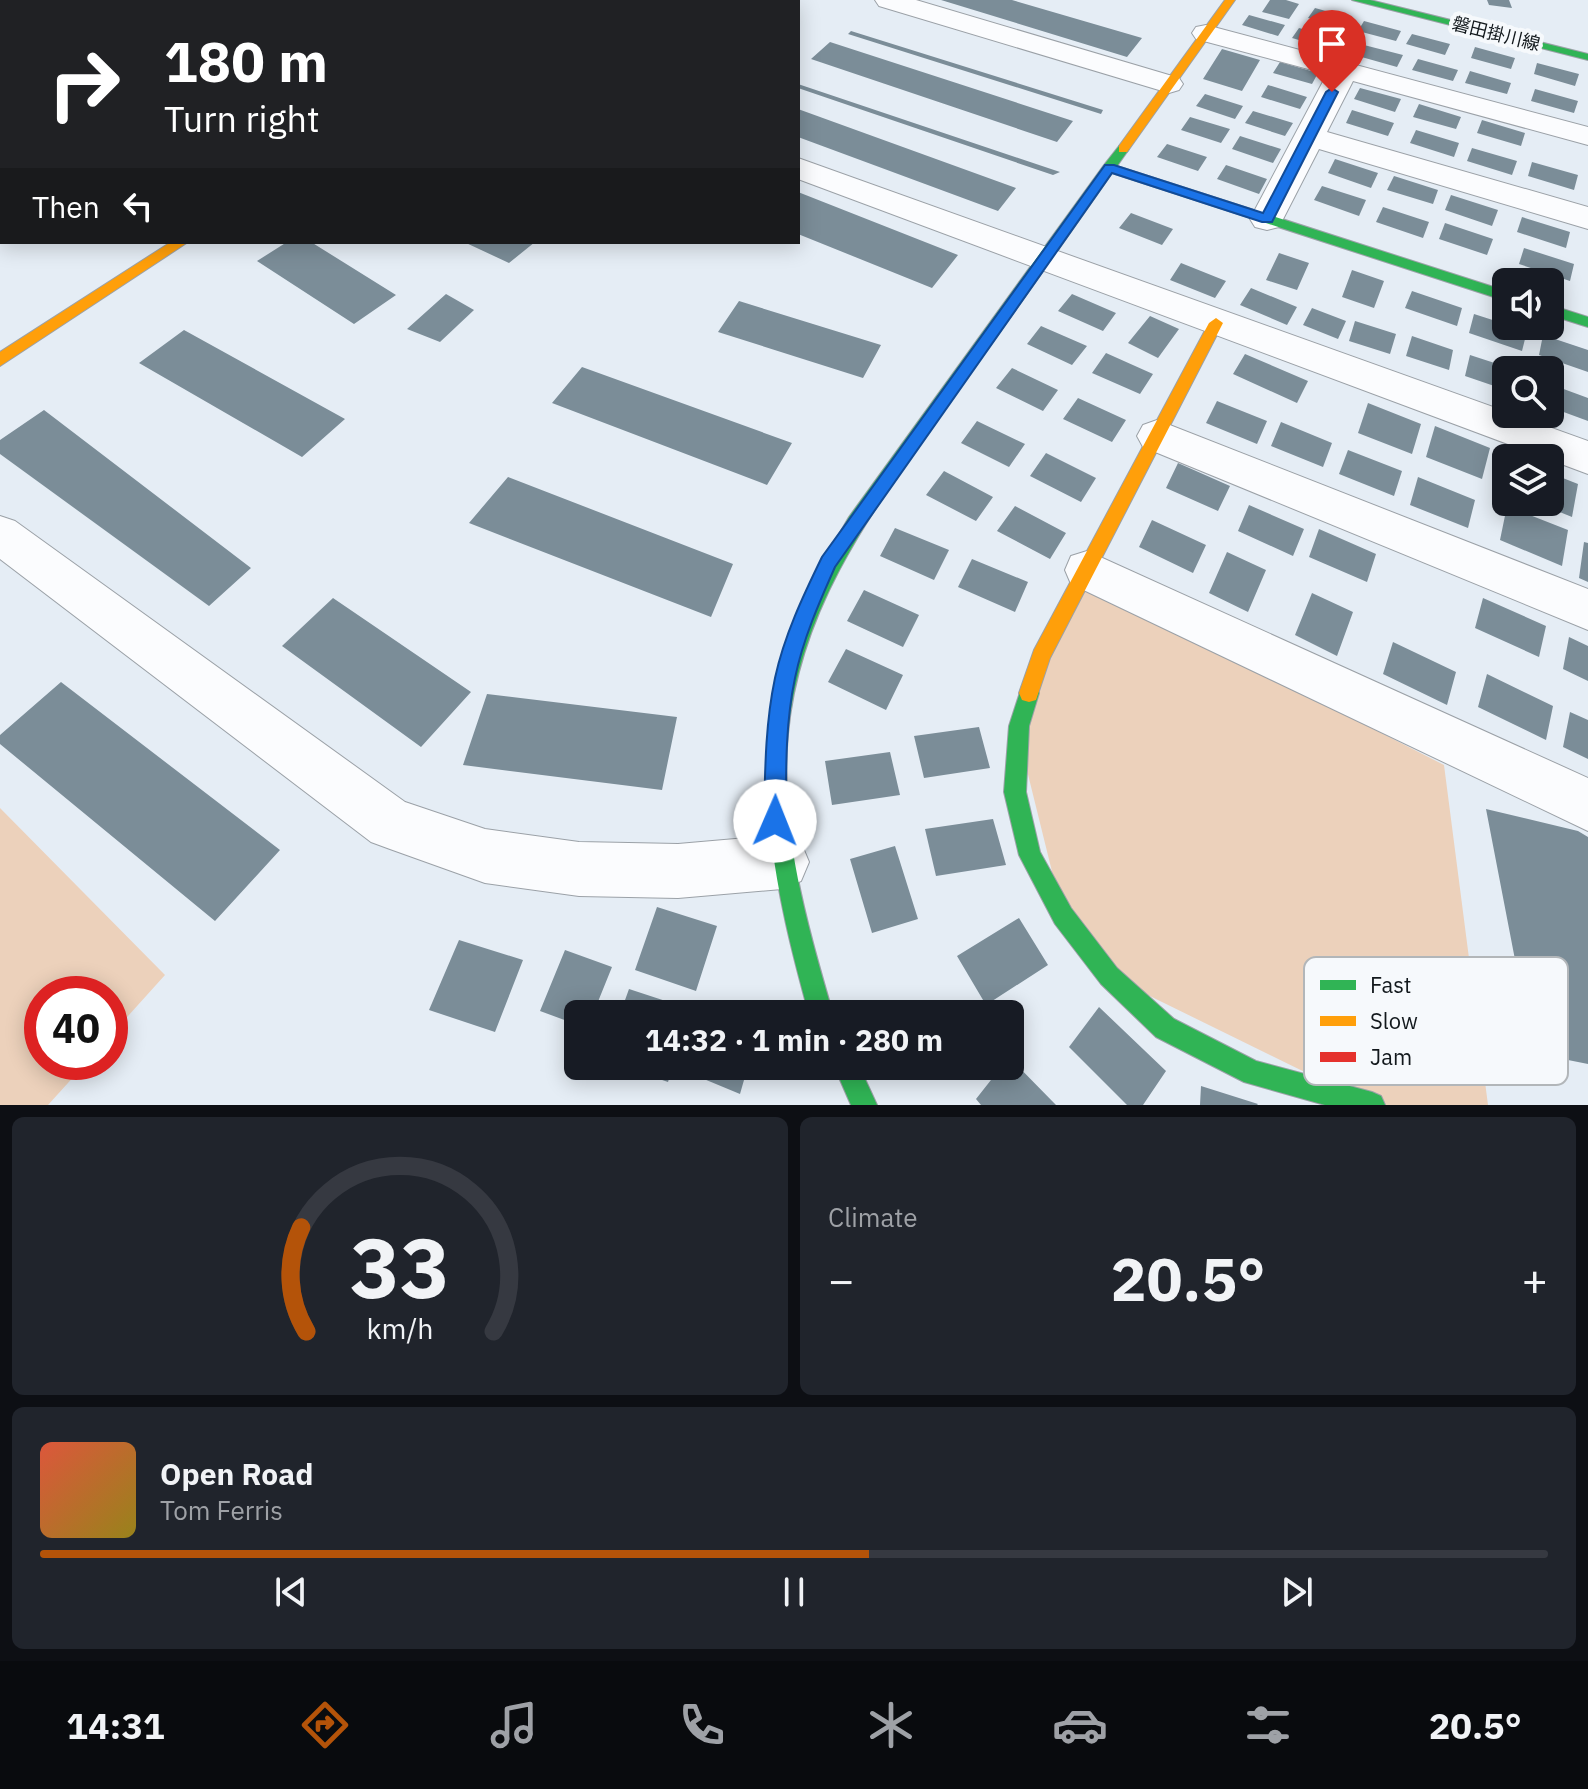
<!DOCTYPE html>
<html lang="en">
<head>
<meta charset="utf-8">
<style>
	:root { --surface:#171b24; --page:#20242c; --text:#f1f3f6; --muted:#9ea1a6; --line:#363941; --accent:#b45309 }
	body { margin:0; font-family:"IBM Plex Sans","Noto Sans JP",sans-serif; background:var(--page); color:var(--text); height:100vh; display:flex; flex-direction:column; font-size:30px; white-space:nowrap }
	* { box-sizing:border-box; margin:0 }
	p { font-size:26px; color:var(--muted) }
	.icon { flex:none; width:44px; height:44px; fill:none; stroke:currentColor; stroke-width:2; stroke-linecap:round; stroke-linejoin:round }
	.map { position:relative; height:1105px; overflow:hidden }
	.drawer { display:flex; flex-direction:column; gap:12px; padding:12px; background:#0d0f14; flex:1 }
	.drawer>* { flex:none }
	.guide { position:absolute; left:0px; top:0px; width:800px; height:244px; box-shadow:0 4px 20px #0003; background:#202124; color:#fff; overflow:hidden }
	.fabs { position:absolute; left:1492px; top:268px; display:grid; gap:16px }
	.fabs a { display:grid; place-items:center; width:72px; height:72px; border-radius:12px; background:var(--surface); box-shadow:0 4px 20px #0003; font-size:40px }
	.speed { position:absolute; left:24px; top:976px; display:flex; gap:16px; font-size:40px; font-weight:700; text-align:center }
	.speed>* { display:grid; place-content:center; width:104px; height:104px; border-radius:50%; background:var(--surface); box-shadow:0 4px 20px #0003; line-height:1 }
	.speed .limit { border:12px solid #d22; background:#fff; color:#111 }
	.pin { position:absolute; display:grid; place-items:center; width:68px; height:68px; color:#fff; margin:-82px -34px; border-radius:50% 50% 50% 0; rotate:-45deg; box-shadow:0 0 8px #0007 }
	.pin .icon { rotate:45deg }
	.me { position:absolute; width:88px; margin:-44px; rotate:1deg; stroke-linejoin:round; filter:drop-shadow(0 0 6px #0008) }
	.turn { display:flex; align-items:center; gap:28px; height:168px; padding:0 32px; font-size:36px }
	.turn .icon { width:104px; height:104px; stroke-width:2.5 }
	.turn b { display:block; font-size:56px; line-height:68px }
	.then { display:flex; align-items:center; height:76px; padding:0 32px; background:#0003; gap:16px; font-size:30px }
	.big { font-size:60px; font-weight:800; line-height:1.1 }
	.drawer .tile { flex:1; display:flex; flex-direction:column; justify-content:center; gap:12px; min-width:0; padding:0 28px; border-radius:12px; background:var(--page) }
	.drawer .dial { align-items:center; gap:0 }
	.dial svg { height:208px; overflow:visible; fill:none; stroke:var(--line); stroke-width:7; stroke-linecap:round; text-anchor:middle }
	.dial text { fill:var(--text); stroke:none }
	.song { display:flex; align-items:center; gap:24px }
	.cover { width:96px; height:96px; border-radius:12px; background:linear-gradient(135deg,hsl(10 70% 55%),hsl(50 70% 35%)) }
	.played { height:8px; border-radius:4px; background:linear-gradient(90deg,var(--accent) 55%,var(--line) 55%) }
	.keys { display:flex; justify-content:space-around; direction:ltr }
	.heat { display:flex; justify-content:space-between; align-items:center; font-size:44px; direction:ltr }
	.drawer .tiles { flex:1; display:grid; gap:12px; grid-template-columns:1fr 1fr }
	.tile:last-child { grid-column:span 2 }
	.trip { position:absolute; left:564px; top:1000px; width:460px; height:80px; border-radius:12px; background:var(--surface); box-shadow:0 4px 20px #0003; font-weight:800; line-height:80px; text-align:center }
	.dock { display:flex; height:128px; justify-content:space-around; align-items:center; background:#090b0e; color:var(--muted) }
	.dock .icon { width:56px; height:56px }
	.dock .active { color:var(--accent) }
	.dock b { font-size:36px; color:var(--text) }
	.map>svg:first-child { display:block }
</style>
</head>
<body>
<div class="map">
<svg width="1588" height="1105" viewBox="0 0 1588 1105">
	<rect width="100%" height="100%" fill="#e5edf5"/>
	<!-- green -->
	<path fill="#ecd1bb" d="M1081,580L1444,765L1488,1105H1372L1109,976L1063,916L1018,734Z
		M0,808L165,975L110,1036V994H42V1062H87L48,1105H0Z"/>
	<!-- building -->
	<path fill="#7b8d98" d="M941,0H1012L1142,38L1127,57Z
		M1270,0H1286L1299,4L1289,19L1262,12Z
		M1487,0H1509L1512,8L1489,5Z
		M1315,8L1351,18L1345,28L1308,18Z
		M1249,15L1285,25L1278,36L1242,25Z
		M1364,21L1401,31L1396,41L1358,31Z
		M1299,28L1336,38L1330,49L1292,38Z
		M851,31L1103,110L1101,114L848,34Z
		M1412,34L1450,44L1445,55L1406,44Z
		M830,42L1073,121L1057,142L811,59Z
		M1364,45L1403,55L1397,67L1358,56Z
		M1475,47L1515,58L1511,69L1471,58Z
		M1222,49L1260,60L1242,91L1203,79Z
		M1418,59L1458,70L1453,81L1412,70Z
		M1280,62L1318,73L1312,84L1273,73Z
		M1537,63L1579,74L1575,86L1534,74Z
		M1470,71L1511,83L1507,94L1465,83Z
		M798,84L1060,172L1053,175L798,88Z
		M1268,85L1307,97L1300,109L1261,97Z
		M1360,88L1401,99L1395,112L1354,99Z
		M1535,89L1578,101L1574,113L1531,101Z
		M1205,94L1243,106L1235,119L1196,106Z
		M1419,104L1461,117L1456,129L1413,117Z
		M798,109L1016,188L998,211L798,137Z
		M1352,110L1394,123L1388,136L1346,123Z
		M1253,111L1293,123L1285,136L1245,123Z
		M1190,117L1230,129L1221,143L1181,130Z
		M1482,120L1525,133L1521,146L1477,133Z
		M1416,130L1459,143L1454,157L1410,143Z
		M1240,136L1281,149L1273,163L1232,149Z
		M1167,144L1207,157L1198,171L1157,157Z
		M1472,148L1517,161L1512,175L1467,161Z
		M1335,159L1378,173L1371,188L1328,173Z
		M1532,162L1578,175L1574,190L1528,176Z
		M1226,165L1267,179L1259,194L1217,179Z
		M1394,176L1438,190L1433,204L1387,190Z
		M1322,186L1366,200L1359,216L1314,200Z
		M798,192L958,255L932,288L798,234Z
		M1451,195L1498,210L1492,226L1445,210Z
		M1383,207L1429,222L1423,238L1376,222Z
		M1131,213L1173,229L1162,245L1119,228Z
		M1522,217L1570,232L1566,248L1517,232Z
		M1445,223L1493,239L1487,255L1439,239Z
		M287,242H311L396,295L354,324L257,261Z
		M464,242H535L509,263Z
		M1524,248L1574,264L1570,281L1519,264Z
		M1279,253L1309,263L1297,290L1266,280Z
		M1181,263L1226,281L1215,298L1170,280Z
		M1352,270L1384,281L1374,308L1342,297Z
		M1251,288L1297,307L1287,325L1240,305Z
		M1412,291L1462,308L1457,326L1405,308Z
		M446,294L474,310L440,342L407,329Z
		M1072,294L1116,313L1103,331L1058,311Z
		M739,301L881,345L863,378L718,332Z
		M1312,308L1346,321L1338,339L1303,325Z
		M1474,314L1527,331L1522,351L1469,333Z
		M1150,316L1179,329L1158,358L1128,343Z
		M1355,321L1396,334L1390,354L1349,341Z
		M1041,326L1087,346L1072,365L1027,344Z
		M184,330L345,419L302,457L139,363Z
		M1543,335L1588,350V372L1539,355Z
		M1412,336L1453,350L1449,370L1406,356Z
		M1106,353L1153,374L1140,394L1092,373Z
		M1245,354L1308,381L1297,403L1233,374Z
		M1470,355L1513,369L1506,370V390L1465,376Z
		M582,367L792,443L767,485L552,403Z
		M1012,368L1058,390L1043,411L996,388Z
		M1550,384L1588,398V421L1550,407Z
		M1078,398L1126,420L1112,442L1063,419Z
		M1217,401L1267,421L1257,444L1206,423Z
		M1368,403L1421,424L1412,454L1358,433Z
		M44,410L251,568L209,606L0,454V440Z
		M977,421L1025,444L1009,467L961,443Z
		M1281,422L1332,443L1323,467L1271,446Z
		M1435,426L1490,448L1482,479L1426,457Z
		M1348,450L1402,471L1394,496L1339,474Z
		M1046,453L1096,478L1081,502L1030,476Z
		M1178,463L1230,486L1218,511L1166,488Z
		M944,471L993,497L976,521L926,495Z
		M1550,473L1578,484L1572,517L1535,502H1550Z
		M508,477L733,564L711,617L469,523Z
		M1418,477L1475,500L1468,528L1410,505Z
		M1249,505L1304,529L1293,556L1238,531Z
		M1015,506L1066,533L1050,559L997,531Z
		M1507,506L1568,530L1562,566L1500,540Z
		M1152,520L1206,545L1193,573L1139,547Z
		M895,528L949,550L934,580L880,556Z
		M1319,529L1376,554L1367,582L1309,557Z
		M1584,542L1588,543V582L1579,578Z
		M1227,552L1266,570L1248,612L1209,593Z
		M972,559L1028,582L1015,612L958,587Z
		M864,590L919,615L903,647L847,621Z
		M1312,593L1353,612L1337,656L1295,635Z
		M333,598L471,692L421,747L282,646Z
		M1483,598L1546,626L1539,657L1475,628Z
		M1569,637L1588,646V681L1563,669Z
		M1393,642L1456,672L1447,705L1383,674Z
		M846,649L903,675L886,710L828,682Z
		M1487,674L1553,706L1546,740L1478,707Z
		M61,682L280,850L215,921L0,744V735Z
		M487,694L677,717L662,790L463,765Z
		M1570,712L1588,720V759L1563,747Z
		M979,727L990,768L924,778L914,736Z
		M890,752L900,795L832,805L825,761Z
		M1486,809L1578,831L1588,837V1064L1533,1053Z
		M993,819L1006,865L936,876L925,829Z
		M895,846L918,919L872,933L850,859Z
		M657,907L717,926L696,991L635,970Z
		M1019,918L1048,965L986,1005L957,956Z
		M459,940L523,960L495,1032L429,1010Z
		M565,950L612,967L593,1014H578V1025L540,1011Z
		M629,989L690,1009L688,1014H620Z
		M1099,1007L1166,1071L1143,1105H1127L1069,1047Z
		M1010,1058L1056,1105H981L976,1099L1002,1066H1010Z
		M621,1066H673L668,1082Z
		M689,1066H748L740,1094L687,1072Z
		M1201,1086L1258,1104L1257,1105H1200Z"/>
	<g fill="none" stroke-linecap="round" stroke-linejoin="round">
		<defs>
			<path id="street" d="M164,0H193L194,2H165Z
				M875,0H916L1179,78L1183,84L1179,90L1169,93L879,6Z
				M1206,25L1588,127V145L1353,81L1327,132L1588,207V229L1319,149L1279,227L1267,230L1255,227L1250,219L1327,74L1196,39L1192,33L1196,27Z
				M798,158L1588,441V474L798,179Z
				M1157,420L1588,589V630L1143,447L1137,436L1143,425Z
				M0,516L15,521L405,802L485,829L579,842L678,844L782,835L801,843L809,862L801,881L782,889L678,898L579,896L485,883L390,849L371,842L0,559Z
				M1087,551L1588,778V831L1071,584L1065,570L1071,556Z"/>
			<path id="fast" d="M1352,0H1370L1588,54V60Z
				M1123,145L1129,149L1117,166L1506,291V301L1112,173C1060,248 1007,322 954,396C880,501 800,601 788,734C779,829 807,924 833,1014H809C775,892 747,767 787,642C801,598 826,557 849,517L1104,165L1119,146Z
				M1550,305L1588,317V327L1550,315Z
				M1029,684L1036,686L1039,693L1029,726L1026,792L1040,852L1071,908L1117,968L1174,1019L1256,1061L1372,1092L1381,1096L1385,1105H1325L1244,1082L1156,1037L1101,984L1055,924L1019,855L1004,792L1009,726L1022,686Z
				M834,1066H859L877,1105H851Z"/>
			<path id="slow" d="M1225,0H1235L1127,152H1119V146Z
				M171,242H188L0,366V352Z
				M1216,318L1223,323L1050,658L1036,700L1029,702L1022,700L1019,693L1034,650L1209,323Z"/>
			<path id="jam" d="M549,2L552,0"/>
		</defs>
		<!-- street casing -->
		<use href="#street" stroke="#9ba1a7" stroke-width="2"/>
		<!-- fast casing -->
		<use href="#fast" stroke="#9ba1a7" stroke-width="2"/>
		<!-- slow casing -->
		<use href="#slow" stroke="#9ba1a7" stroke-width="2"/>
		<!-- jam casing -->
		<use href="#jam" stroke="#9ba1a7" stroke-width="20"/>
		<!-- street -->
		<use href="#street" fill="#fbfcfe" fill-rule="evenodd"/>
		<!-- fast -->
		<use href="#fast" fill="#30b455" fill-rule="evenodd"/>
		<!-- slow -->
		<use href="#slow" fill="#ff9f0a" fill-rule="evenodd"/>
		<!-- jam -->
		<use href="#jam" stroke="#e5322d" stroke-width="18"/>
	</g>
	<!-- route -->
	<path fill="#1a73e8" stroke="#114b97" stroke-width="2" d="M1332,88L1338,92L1272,222H1262L1112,173L835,567C819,603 803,639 795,678C785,725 786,773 786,821L782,828L775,831L767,828L764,821C765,773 765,725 775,678C784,636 803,596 822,557L1105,165H1114L1263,213L1326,92Z"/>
	<g text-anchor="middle" stroke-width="8" stroke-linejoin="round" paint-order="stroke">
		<!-- far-street labels -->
		<g font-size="18" fill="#12181c" stroke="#f6f9fc">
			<text transform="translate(1496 34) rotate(14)" y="6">磐田掛川線</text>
		</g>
	</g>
	<!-- legend -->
	<rect x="1304" y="957" width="264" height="128" rx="12" fill="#f6f9fc" stroke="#b2b6b9" stroke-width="2"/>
	<rect x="1320" y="980" width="36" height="10" fill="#30b455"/>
	<rect x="1320" y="1016" width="36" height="10" fill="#ff9f0a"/>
	<rect x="1320" y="1052" width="36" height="10" fill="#e5322d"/>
	<g font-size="22" fill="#12181c">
		<text x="1370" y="993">Fast</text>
		<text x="1370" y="1029">Slow</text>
		<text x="1370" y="1065">Jam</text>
	</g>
</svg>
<div class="fabs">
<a><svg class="icon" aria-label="sound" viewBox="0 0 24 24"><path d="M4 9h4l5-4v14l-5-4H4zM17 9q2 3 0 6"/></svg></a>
<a><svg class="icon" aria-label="search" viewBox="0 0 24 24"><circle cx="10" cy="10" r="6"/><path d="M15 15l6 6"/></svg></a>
<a><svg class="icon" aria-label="layers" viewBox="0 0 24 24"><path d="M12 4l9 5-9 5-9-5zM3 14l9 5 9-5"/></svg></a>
</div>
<div class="speed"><div class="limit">40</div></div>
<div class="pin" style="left:1332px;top:92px;background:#d93025"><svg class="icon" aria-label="arrive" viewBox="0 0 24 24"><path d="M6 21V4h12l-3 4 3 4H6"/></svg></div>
<svg class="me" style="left:775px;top:821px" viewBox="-20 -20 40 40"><circle r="19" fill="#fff"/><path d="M0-13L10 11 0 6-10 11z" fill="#1a73e8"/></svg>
<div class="trip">14:32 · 1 min · 280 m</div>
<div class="guide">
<div class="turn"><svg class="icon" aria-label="right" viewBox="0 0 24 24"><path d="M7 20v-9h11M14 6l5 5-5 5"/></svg><div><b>180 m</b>Turn right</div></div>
<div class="then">Then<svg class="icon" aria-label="left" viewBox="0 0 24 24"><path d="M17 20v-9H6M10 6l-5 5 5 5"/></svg></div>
</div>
</div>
<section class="drawer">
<div class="tiles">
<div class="tile dial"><svg viewBox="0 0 100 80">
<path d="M14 69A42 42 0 1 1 86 69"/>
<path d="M14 69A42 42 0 0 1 12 29" stroke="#b45309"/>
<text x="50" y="56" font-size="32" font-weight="700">33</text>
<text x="50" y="72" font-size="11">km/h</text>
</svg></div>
<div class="tile"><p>Climate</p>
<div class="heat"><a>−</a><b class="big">20.5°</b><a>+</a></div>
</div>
<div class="tile">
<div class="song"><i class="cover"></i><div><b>Open Road</b><p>Tom Ferris</p></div></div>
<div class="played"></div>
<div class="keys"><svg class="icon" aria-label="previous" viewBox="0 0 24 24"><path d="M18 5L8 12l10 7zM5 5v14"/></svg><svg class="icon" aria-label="pause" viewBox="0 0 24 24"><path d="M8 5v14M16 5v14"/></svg><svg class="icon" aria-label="next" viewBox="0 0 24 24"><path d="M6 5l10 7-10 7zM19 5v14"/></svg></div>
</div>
</div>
</section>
<nav class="dock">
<b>14:31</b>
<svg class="icon active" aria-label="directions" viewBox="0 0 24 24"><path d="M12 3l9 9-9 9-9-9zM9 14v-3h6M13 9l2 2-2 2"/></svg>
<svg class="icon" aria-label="music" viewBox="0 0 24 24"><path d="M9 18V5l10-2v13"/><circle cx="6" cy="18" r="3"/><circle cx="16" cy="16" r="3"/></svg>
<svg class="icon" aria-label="phone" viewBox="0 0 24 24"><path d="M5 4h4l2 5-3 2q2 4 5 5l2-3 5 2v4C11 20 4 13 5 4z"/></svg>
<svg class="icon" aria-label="climate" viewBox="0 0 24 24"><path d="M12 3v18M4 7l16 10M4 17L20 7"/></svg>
<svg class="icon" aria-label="car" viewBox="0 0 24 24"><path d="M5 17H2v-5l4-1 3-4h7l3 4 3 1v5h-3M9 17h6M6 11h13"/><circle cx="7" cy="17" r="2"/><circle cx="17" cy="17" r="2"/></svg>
<svg class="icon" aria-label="filters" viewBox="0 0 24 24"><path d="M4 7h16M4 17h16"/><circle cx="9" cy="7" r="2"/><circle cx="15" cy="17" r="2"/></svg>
<b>20.5°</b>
</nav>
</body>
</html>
